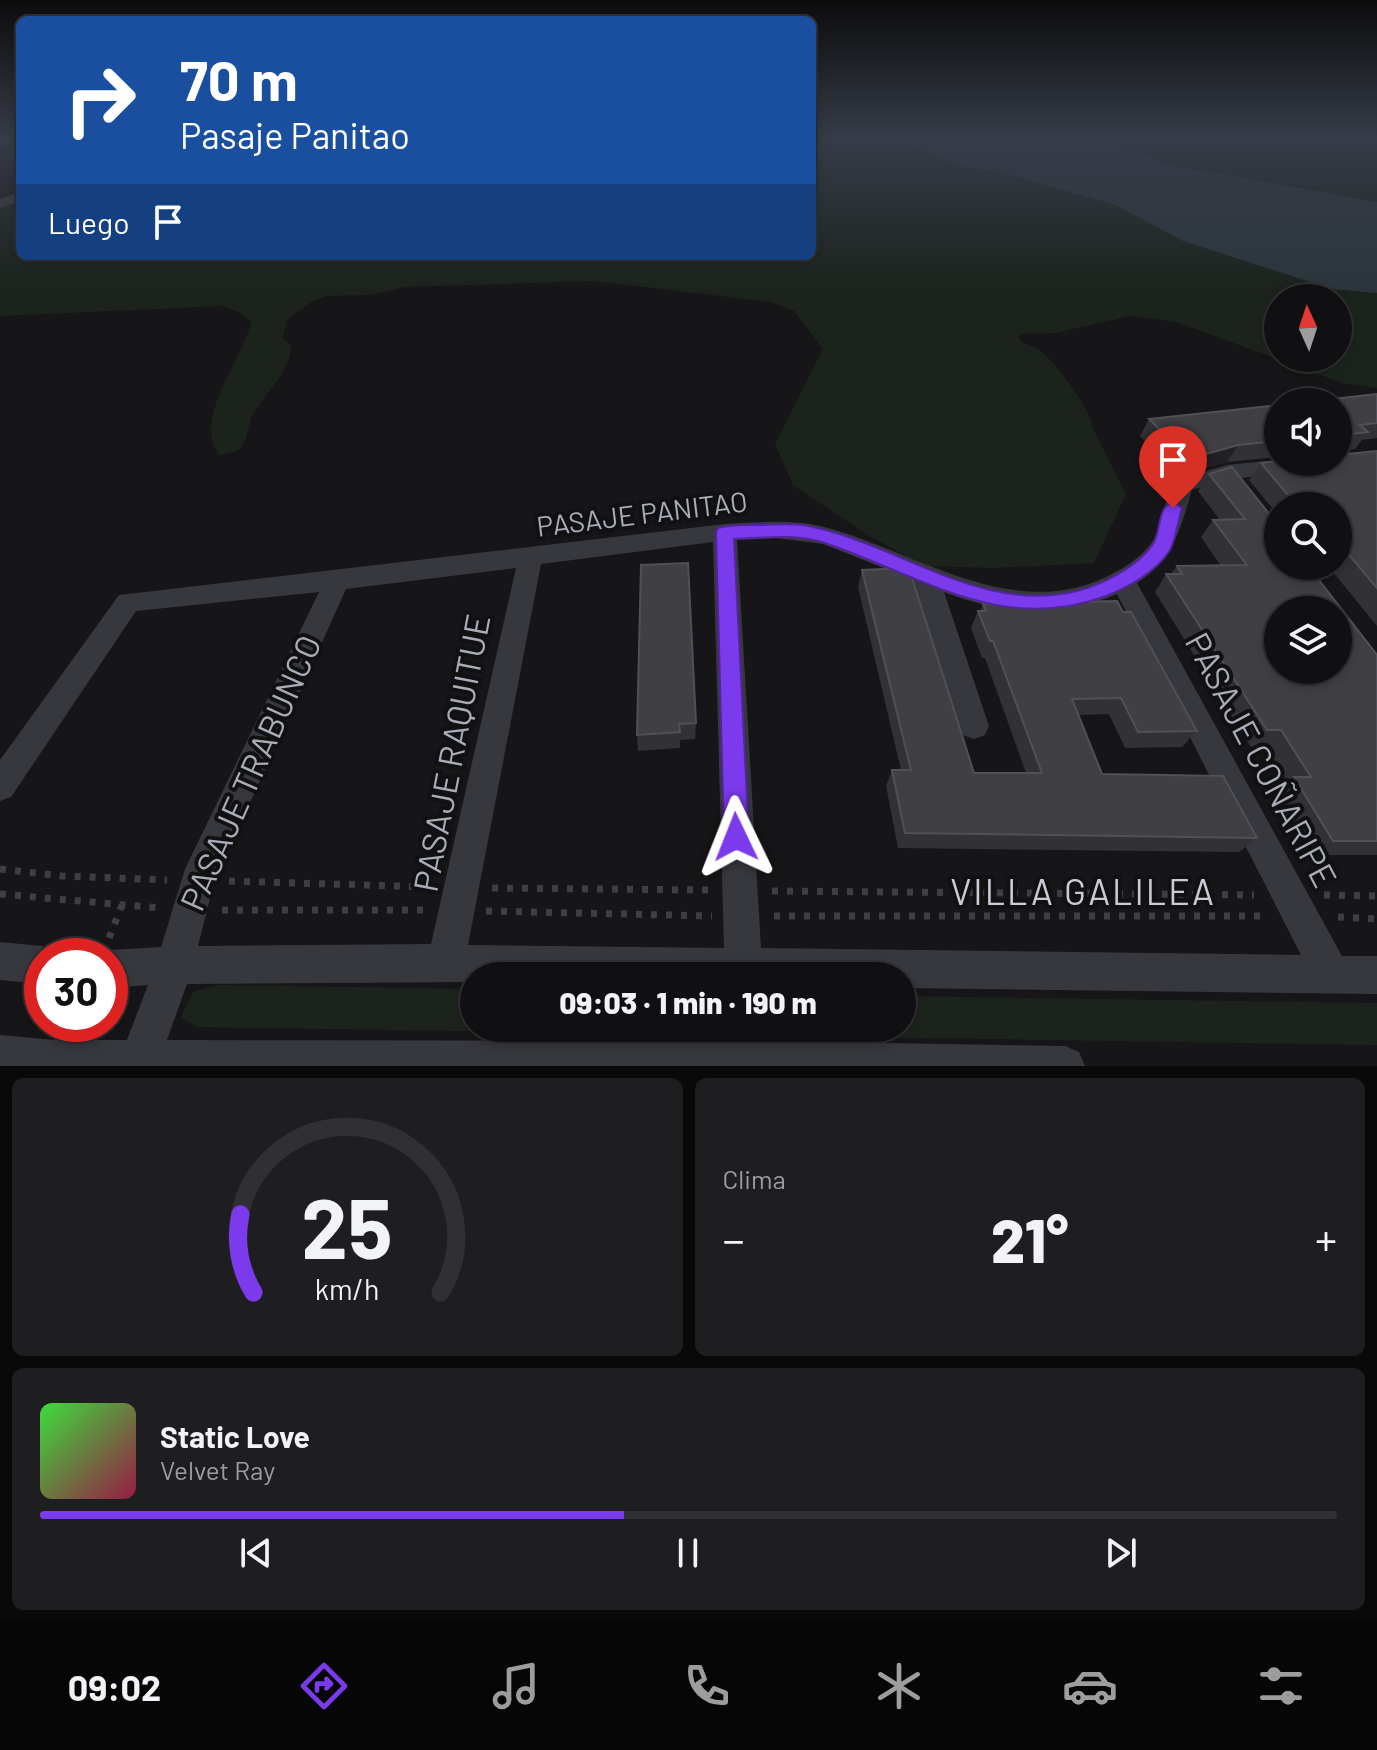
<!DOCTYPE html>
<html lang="es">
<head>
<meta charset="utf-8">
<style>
	:root { --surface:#101012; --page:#1e1e20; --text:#f1f3f6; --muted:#9c9d9f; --line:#303032; --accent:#7c3aed }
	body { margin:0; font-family:Barlow,sans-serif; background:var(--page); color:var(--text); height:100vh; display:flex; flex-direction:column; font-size:30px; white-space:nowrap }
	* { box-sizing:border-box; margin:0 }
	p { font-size:26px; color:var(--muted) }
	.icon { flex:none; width:44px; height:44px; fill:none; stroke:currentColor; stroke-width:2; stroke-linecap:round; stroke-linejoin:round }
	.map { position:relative; height:1066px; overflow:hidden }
	.details { display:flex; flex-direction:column; gap:12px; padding:12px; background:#09090a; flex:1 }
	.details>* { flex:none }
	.banner { position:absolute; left:16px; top:16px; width:800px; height:244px; border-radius:12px; box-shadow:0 4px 12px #0003,0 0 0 2px var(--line); background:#1a4fa0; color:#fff; overflow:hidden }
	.needle { width:52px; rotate:357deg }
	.controls { position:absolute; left:1264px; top:284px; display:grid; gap:16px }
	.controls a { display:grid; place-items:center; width:88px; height:88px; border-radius:50%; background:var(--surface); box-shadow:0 4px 12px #0003,0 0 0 2px var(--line); font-size:40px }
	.speed { position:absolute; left:24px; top:938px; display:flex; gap:16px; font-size:40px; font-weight:700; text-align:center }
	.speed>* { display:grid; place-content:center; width:104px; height:104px; border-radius:50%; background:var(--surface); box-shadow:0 4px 12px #0003,0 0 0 2px var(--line); line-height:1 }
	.speed .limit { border:12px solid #d22; background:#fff; color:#111 }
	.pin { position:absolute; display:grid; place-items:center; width:68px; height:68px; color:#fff; margin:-82px -34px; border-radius:50% 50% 50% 0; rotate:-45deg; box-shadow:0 0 8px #0007 }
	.pin .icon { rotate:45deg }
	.me { position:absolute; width:88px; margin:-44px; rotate:358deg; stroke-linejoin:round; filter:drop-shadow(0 0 6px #0008) }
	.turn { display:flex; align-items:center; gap:28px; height:168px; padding:0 32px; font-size:36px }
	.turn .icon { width:104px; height:104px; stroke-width:2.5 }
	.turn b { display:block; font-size:56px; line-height:68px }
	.then { display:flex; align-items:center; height:76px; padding:0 32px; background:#0003; gap:16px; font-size:30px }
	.big { font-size:60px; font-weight:800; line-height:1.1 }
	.details .card { flex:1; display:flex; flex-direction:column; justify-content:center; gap:12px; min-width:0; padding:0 28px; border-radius:12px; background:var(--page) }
	.details .dial { align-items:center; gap:0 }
	.dial svg { height:208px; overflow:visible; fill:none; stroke:var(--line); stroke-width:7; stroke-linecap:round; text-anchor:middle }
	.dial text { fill:var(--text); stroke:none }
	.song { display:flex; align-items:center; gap:24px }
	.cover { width:96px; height:96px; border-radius:12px; background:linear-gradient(135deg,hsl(120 70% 55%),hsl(340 70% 35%)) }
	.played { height:8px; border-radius:4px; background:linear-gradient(90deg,var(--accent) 45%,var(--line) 45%) }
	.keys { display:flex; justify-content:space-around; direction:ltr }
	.heat { display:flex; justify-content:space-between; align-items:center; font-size:44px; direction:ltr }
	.details .tiles { flex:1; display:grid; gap:12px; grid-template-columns:1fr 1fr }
	.card:last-child { grid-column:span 2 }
	.trip { position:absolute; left:460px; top:962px; width:456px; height:80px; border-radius:40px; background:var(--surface); box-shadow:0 4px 12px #0003,0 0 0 2px var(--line); font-weight:800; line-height:80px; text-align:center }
	.menu { display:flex; height:128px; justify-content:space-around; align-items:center; background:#060607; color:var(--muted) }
	.menu .icon { width:56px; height:56px }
	.menu .current { color:var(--accent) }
	.menu b { font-size:36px; color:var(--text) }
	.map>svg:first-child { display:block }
</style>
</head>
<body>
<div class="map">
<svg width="1377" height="1066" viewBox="0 0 1377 1066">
	<rect width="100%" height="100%" fill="#161618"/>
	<!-- green -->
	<path fill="#1c231d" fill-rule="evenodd" d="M812,140H1377V388L1343,383L1176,322L1132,316L1054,333L1022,334L1018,337C1024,346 1031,345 1039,350C1056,362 1091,409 1093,429L1126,494L1094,563L995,568L925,566L871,537L793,485L775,444L823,349L794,311L771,302L593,281L407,287L370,295L327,296L313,301L287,320L283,338L291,345C291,373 264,393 252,416C248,425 248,439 242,446C237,453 227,454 219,455C191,419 244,359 251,321L239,312L222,306L0,316V207L20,199V256H812ZM1278,298H1338V358H1278Z
		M218,985L474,989V1028H902V996L1377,1003V1045L197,1027L181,1017L193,992Z"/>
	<!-- water -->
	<path fill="#2c353c" d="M893,140H1094L1115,143L1170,165L1377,202V293L1332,289L1183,241L1116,205L997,171L956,166L934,154Z"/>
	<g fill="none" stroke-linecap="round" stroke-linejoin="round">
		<!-- path -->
		<path stroke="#3d3f44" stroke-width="7" stroke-dasharray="6 9" stroke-linecap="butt" d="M0,869L62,876L167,880
			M229,881L430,887
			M492,888L710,890
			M772,891L1254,895
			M0,894L160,908
			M1324,895L1377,896
			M222,910H424
			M486,911L712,916
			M774,916H1264
			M1338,917L1377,919
			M109,938L122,905"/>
		<!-- minor -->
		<path fill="#37383d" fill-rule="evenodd" d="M0,140H20V141L0,146Z
			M20,192V201L0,208V199Z
			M1338,459L1340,462L1337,467L1329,469L1228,479L1192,490C1180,529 1174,559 1137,583L1342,956H1377V994L902,988V976H474V982L187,984L167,1040L771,1041L1065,1046L1079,1052L1085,1066H0V1035L55,1040H127L148,985L110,988V956H97L110,950L161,947L185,869L319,592L136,611L11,797L0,801V760L119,595L725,524C760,522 794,519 828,528C919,553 1013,623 1108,576C1124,568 1142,557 1152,542C1164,524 1163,499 1175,480L1227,465L1278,460L1338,462ZM777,538L823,544L914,580L959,726L963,735L974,739L985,735L989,726L944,592C1001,614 1060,619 1117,594L1301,955L761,948L737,540ZM713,542L724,948L468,945L541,564ZM516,568L431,944L198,946L214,883L346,589Z
			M0,942L42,946L55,952L57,956H42V984L0,980Z"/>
	</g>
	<!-- wall -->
	<path fill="#323236" d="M1377,394V438L1362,440L1355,449L1341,451L1338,455V402Z
		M1278,405V457L1227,462L1184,474L1174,461L1165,462L1140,436L1149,419Z
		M1377,451V626L1328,566H1338V506H1278V515L1249,480L1261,463Z
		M1209,474L1278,525V566L1377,655V855H1313L1276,792L1287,783L1264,746L1251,747L1155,592L1166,574H1171L1177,566H1221L1201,537L1213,520H1220L1198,491Z
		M641,565L696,723L695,739L680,740V748L638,751L637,735Z
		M862,570L974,773H1026L985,658H982L971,628L978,611H980L983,604L1197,731L1182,747L1125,748L1109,714L1078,715L1102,774L1257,838L1239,852L898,848L886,786L892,770H901L858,587Z"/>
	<!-- shaded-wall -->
	<path fill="#212124" d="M1238,445L1227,462L1184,474L1195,457Z"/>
	<!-- building -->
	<path fill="#3f3f44" stroke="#4f5156" stroke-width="2" fill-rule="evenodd" d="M1377,394V423L1360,425L1368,432L1351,434L1348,442L1338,441V402H1306Z
		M1278,405V441L1238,445L1195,457L1184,444L1175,445L1149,419Z
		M1377,451V588L1338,542V506H1294L1293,501L1261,463L1278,461L1338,462V455Z
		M1232,467L1278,525V566H1308L1377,655V841H1333L1294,777H1311L1281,730H1267L1166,574H1182L1177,566L1247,565L1213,520L1245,519L1209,474ZM1278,610H1338V670H1278Z
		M688,563L696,723L679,724L680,732L637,735L641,565Z
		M909,568L974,773H1042L993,641H990L978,611H986L983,604L1117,601L1123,612H1131L1197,731L1138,732L1121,698L1072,699L1102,774L1223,776L1257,838L905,833L892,770H911L862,570Z"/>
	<!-- sky -->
	<linearGradient id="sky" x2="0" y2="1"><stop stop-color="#0c0c0d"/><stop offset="0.48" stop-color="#363c48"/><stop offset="1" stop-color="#363c48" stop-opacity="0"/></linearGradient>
	<rect width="1377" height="289" fill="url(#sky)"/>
	<!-- route -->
	<path fill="#7c3aed" stroke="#51269a" stroke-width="2" d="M1173,502L1182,508C1178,521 1176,538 1170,550C1157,571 1129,587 1106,596C1001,635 922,576 825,543C796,533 764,538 734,539L749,837L745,846L736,849L727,846L724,837L716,532L718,528C731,524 747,525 760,525C774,525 789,523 803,525C896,541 978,615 1077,591C1102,585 1139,566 1153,544C1161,532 1157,507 1173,502Z"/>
	<g text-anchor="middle" stroke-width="8" stroke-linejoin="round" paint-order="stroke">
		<!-- street labels -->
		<g font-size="28" fill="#a8adb8" stroke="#111113">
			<text transform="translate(642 514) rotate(-7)" y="10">PASAJE PANITAO</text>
		</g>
		<!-- near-street labels -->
		<g font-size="34" fill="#a8adb8" stroke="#111113">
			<text transform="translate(452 753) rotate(-79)" y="12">PASAJE RAQUITUE</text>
			<text transform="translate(1261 760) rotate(62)" y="12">PASAJE COÑARIPE</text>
			<text transform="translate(251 773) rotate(-66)" y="12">PASAJE TRABUNCO</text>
		</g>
		<!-- near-neighbourhood labels -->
		<g font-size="36" letter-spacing="2" fill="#c9ccd4" stroke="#111113">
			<text x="1083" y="905">VILLA GALILEA</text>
		</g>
	</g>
</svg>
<div class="controls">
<a><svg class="needle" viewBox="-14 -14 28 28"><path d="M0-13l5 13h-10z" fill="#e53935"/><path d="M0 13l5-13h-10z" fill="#9c9d9f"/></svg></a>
<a><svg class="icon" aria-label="sound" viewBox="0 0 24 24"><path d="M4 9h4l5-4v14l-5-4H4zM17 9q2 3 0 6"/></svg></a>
<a><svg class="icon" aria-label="search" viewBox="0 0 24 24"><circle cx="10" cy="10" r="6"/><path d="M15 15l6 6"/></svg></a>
<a><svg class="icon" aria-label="layers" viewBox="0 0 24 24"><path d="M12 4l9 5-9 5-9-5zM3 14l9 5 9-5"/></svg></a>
</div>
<div class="speed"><div class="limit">30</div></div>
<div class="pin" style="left:1173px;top:508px;background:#d93025"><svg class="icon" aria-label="arrive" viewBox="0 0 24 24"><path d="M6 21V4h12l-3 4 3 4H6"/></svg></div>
<svg class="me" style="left:736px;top:837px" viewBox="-20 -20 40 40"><path d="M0-17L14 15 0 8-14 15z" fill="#7c3aed" stroke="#fff" stroke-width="4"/></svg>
<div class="trip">09:03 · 1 min · 190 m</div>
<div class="banner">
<div class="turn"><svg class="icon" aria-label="right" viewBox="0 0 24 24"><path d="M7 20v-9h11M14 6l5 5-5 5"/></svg><div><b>70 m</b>Pasaje Panitao</div></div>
<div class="then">Luego<svg class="icon" aria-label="arrive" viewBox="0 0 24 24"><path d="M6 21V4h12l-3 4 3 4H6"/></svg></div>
</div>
</div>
<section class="details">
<div class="tiles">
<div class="card dial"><svg viewBox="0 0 100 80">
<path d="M14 69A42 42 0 1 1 86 69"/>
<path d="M14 69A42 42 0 0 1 9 39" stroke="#7c3aed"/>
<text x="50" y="56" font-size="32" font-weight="700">25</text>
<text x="50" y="72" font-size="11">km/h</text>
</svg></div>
<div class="card"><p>Clima</p>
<div class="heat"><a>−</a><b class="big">21°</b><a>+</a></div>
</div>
<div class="card">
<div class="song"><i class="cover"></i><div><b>Static Love</b><p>Velvet Ray</p></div></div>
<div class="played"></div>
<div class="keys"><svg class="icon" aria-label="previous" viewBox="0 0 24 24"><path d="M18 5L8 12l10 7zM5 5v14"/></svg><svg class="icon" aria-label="pause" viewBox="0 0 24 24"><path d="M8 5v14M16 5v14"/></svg><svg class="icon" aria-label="next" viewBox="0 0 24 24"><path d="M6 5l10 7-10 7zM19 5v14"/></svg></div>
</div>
</div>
</section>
<nav class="menu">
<b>09:02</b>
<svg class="icon current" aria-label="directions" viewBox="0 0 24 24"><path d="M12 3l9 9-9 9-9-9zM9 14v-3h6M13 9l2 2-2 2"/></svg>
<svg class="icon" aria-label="music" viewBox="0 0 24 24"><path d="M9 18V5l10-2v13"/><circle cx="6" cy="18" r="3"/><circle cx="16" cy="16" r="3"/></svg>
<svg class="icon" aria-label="phone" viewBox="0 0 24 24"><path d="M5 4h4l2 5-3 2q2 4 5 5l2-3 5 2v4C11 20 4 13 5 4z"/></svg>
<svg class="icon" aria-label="climate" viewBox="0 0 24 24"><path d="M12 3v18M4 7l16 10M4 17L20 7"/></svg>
<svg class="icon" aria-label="car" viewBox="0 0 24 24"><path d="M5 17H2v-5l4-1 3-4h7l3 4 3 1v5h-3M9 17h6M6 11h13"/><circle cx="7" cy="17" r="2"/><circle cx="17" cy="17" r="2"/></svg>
<svg class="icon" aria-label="filters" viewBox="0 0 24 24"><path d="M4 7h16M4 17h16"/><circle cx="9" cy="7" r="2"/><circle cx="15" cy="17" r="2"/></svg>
</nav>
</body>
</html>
